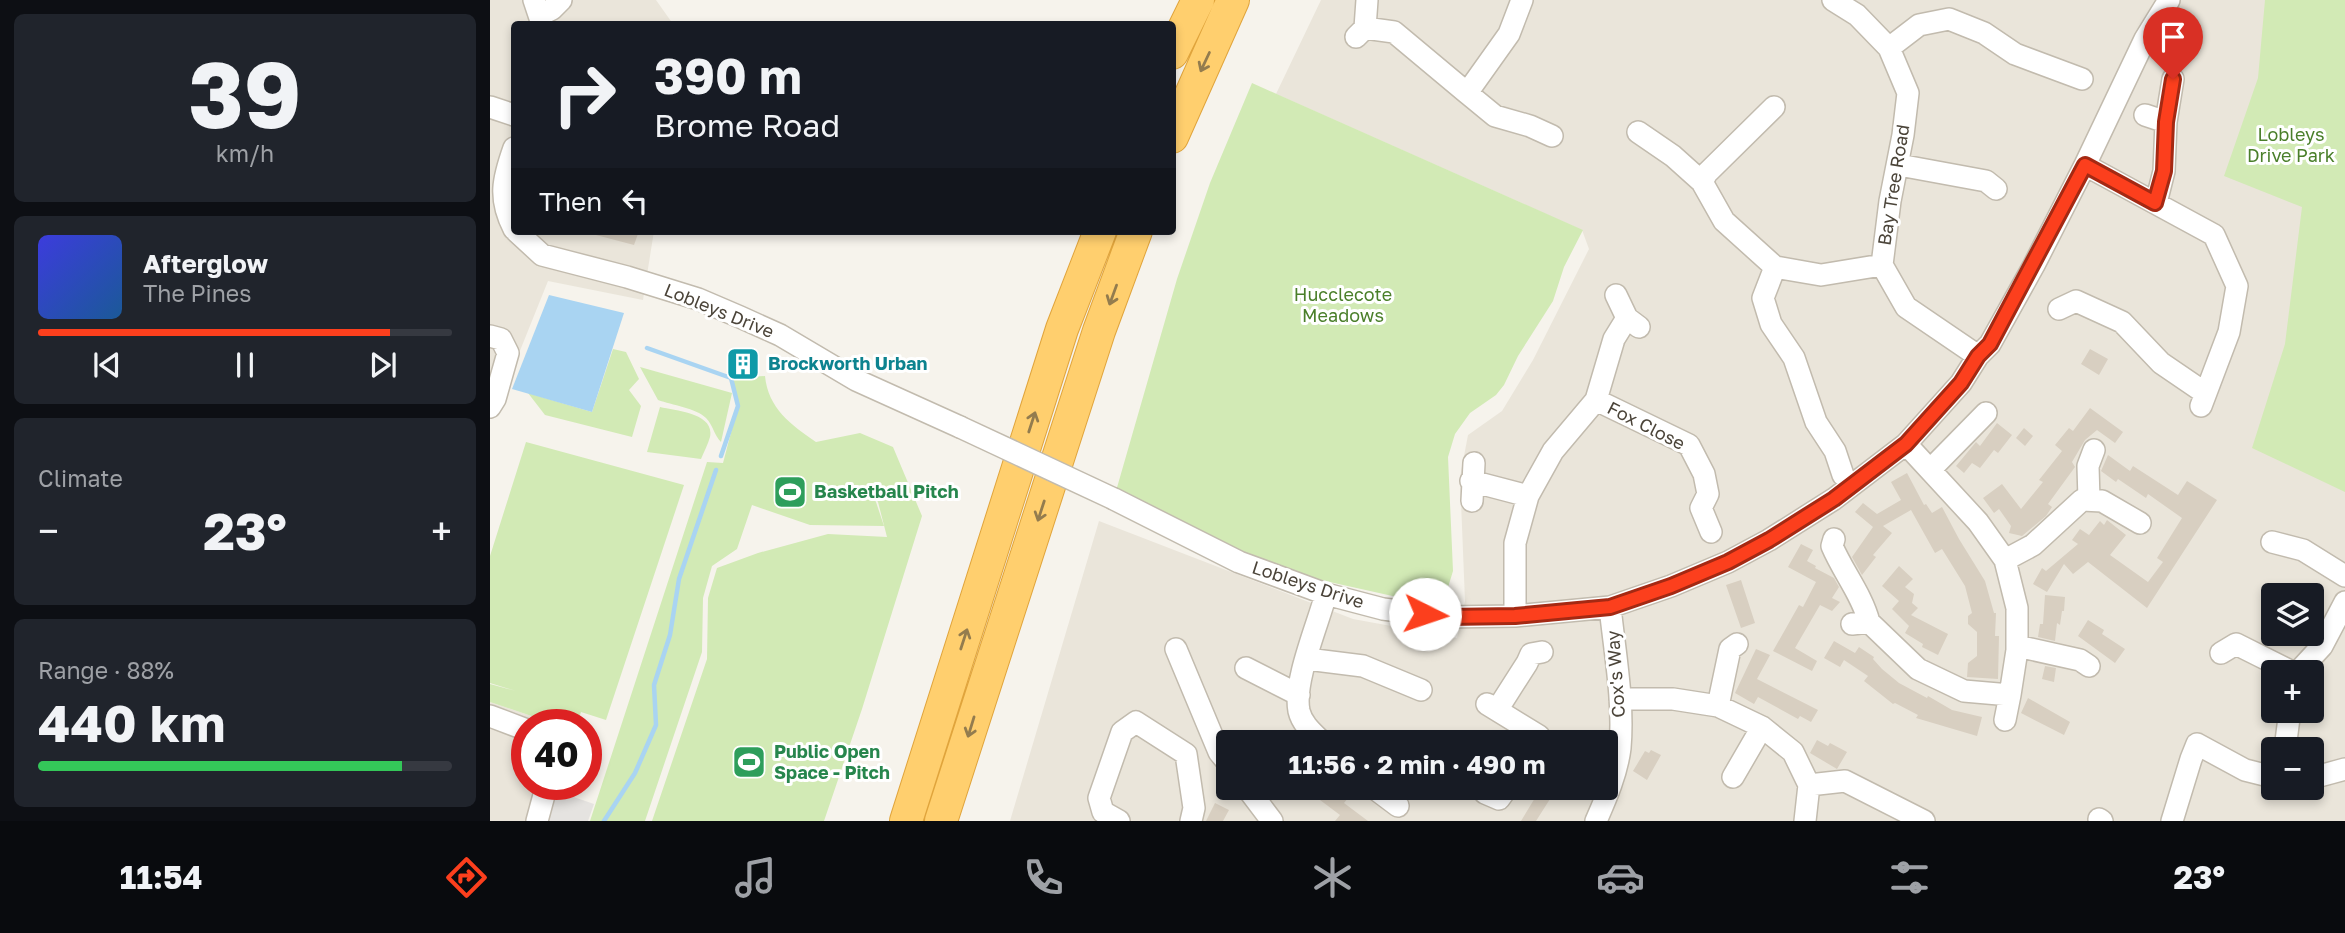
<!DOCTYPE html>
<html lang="en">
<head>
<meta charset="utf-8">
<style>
	:root { --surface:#171b24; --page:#20242c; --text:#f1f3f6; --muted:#9ea1a6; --line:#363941; --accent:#fc3f1d }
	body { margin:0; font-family:"Golos Text",sans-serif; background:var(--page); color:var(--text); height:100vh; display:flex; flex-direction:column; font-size:26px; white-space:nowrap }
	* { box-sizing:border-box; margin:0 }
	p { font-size:23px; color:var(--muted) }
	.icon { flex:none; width:38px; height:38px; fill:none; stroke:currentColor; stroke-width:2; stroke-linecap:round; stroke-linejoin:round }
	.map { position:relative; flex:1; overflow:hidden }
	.side { display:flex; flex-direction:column; gap:14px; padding:14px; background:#0d0f14; width:490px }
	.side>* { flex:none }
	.banner { position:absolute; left:21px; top:21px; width:665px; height:214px; border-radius:7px; box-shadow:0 4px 10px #0003; background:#171b24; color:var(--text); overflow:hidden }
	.fabs { position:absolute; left:1771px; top:583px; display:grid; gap:14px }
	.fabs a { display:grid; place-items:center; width:63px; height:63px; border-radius:7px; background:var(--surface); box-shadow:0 4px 10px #0003; font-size:35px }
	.speed { position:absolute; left:21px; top:709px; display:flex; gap:14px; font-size:35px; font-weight:700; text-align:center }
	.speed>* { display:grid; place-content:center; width:91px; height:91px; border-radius:50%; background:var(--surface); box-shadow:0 4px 10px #0003; line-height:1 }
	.speed .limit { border:10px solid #d22; background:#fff; color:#111 }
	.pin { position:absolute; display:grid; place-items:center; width:60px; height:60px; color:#fff; margin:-72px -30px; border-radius:50% 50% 50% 0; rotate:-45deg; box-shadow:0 0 7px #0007 }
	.pin .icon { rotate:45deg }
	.me { position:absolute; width:77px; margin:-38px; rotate:94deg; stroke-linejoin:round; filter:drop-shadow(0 0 5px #0008) }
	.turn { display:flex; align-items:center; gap:24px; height:147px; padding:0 28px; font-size:32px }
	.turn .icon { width:91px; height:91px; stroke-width:2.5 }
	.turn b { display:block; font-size:49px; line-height:60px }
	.then { display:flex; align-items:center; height:66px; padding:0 28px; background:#0003; gap:14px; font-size:26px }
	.big { font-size:52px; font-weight:700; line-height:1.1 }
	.side .widget { flex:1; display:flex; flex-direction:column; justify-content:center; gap:10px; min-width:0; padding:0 24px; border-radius:10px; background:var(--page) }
	.side .dial { align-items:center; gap:0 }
	.dial b { font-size:91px; line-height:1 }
	.song { display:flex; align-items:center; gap:21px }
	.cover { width:84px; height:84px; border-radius:10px; background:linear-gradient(135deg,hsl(240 70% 55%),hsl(210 70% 35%)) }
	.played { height:7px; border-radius:4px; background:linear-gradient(90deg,var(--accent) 85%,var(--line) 85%) }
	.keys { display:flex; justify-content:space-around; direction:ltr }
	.heat { display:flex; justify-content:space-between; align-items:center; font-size:38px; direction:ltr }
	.charge { height:10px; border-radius:5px; background:linear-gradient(90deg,#34c759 88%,var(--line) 0) }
	.trip { position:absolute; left:726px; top:730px; width:402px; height:70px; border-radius:7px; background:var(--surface); box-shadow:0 4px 10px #0003; font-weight:700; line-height:70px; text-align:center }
	.dock { display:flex; height:112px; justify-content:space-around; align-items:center; background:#090b0e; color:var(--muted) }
	.dock .icon { width:49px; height:49px }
	.dock .on { color:var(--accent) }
	.dock b { font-size:32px; color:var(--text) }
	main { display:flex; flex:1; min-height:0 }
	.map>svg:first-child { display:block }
</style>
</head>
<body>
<main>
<section class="side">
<div class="widget dial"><b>39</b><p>km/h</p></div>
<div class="widget">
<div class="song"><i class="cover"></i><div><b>Afterglow</b><p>The Pines</p></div></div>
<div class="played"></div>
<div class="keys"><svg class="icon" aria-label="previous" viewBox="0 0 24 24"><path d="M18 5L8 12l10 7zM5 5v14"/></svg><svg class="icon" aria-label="pause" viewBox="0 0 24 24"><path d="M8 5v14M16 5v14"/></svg><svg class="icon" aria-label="next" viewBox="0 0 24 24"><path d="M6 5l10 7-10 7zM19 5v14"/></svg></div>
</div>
<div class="widget"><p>Climate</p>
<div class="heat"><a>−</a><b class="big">23°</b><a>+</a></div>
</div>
<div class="widget"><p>Range · 88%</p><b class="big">440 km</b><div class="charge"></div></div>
</section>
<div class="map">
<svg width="1855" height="821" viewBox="0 0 1855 821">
	<rect width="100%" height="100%" fill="#f6f3ec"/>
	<!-- residential -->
	<path fill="#eae5da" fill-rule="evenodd" d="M0,0H166L183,24H24V231H164L153,300L58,281L9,403L0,418Z
		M831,0H1855V821H520L609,521L863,619L967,638L975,601L970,477L978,435L1012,411L1043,360L1099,249L1092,230L786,94ZM1783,595H1822V634H1783ZM1783,672H1822V710H1783ZM738,742H1116V788H738ZM1783,749H1822V788H1783Z
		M0,702L65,724H37V784H69L57,821H0Z"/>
	<!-- green -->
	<path fill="#d2eab5" d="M1775,0H1855V492L1762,448L1795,344L1812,207L1734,176L1768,78Z
		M762,83L1093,230L1074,267L1063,301L1028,356L1014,385L1006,395L980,413L965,434L958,457L963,571L952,607L749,562L626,491L687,279L720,183Z
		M123,349L136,352L149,379L139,390L151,406L142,437L55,415L38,393L102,412Z
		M150,367L242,393L231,442C224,435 223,425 216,418C206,408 182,405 168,400Z
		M275,376C278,408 301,425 326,442L370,433L403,447L432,516L372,709L334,821H162L217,659L218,598L227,568L268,553L338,534L397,537L388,502L376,484L386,502L394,526L320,525L262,505L247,549L222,566L213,598L212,652L155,821H100L217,462L233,463L248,406L241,378Z
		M170,407C186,411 225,413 220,437C218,444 214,452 211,459L157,452Z
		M36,442L194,485L116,720L91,712L87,724H65L0,702V684L26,691L0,683V556Z"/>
	<!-- parking -->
	<path fill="#e5e3e0" d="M66,791L104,804L98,821H57Z"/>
	<!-- water -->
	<path fill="#a9d4f2" d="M59,295L134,313L102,412L22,389Z"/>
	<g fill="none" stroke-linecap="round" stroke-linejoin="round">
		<!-- stream -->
		<path stroke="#a9d4f2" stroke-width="4.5" d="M157,348L241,378L248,406L231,456
			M114,821L145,773L166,725L164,685L180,635L189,579L226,470"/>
	</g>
	<!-- building -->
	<path fill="#d8cfc1" d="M106,231H149L144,245L106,235Z
		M1600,349L1618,359L1609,375L1591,364Z
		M1600,408L1633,432L1625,443L1607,430L1595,440L1582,462L1585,467L1558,504L1562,507L1556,516L1532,536L1519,533L1521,526L1509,509L1504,513L1493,498L1512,484L1531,509L1553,482L1549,480L1572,451L1565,445L1579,428L1583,431Z
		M1507,423L1522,435L1508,453L1504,450L1490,468L1482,463L1474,473L1466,466L1486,442L1490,446Z
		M1534,428L1543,436L1535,446L1526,438Z
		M1618,455L1640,471L1643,466L1688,495L1697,481L1727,500L1657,608L1598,562L1583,574L1574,564L1557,592L1543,584L1552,568L1556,571L1588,544L1582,540L1590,529L1599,535L1610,521L1614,525L1617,520L1636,535L1620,555L1658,582L1673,562L1667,558L1692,518L1658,494L1656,498L1628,479L1626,482L1611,471Z
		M1417,473L1434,505L1436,504L1442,513L1452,507L1469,539L1495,581L1504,613H1506L1505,636H1509L1508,679L1477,677L1478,663L1487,656V632L1478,624V616L1482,613L1475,586L1452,549L1445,553L1421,510L1393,526L1402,533L1383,555L1386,557L1372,575L1362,557L1383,527L1365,512L1373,503L1387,514L1411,500L1401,482Z
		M1311,544L1323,550L1317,561L1326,566L1325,568L1344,578L1349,587L1342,598L1350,602L1342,611L1330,605L1305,648L1327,661L1322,671L1283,651L1309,605L1313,607L1326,582L1298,567Z
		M1409,566L1423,579L1415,587L1424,594L1422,603L1428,608L1421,615L1458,634L1448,655L1432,647L1433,644L1415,633L1419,626L1402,609L1409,601L1392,586Z
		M1251,580L1265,623L1251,628L1236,585Z
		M1555,595L1575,597L1574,611H1572L1570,625L1567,623L1565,641L1548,637L1550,624H1553Z
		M1598,620L1614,630L1612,634L1635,649L1625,663L1588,636Z
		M1344,641L1365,653L1369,647L1384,657L1383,659L1392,669L1409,683L1437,698L1438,696L1462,710L1492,717L1487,736L1426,718L1428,715L1405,703L1403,704L1374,681L1378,676L1354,660L1350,667L1334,658Z
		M1266,649L1280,655L1267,679L1328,710L1321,722L1310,716L1308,719L1268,697L1264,704L1245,693Z
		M1555,666L1566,668L1564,682L1552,679Z
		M1538,698L1580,722L1574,735L1531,713Z
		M1327,740L1338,746L1340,743L1357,752L1347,769L1320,753Z
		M1161,750L1171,755L1157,780L1143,771L1155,751L1159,753Z
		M840,788H844L858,798L854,803L878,821H845L850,815L830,800Z
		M1051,788H1067L1046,821H1031Z
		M725,803L739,810L733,821H716Z"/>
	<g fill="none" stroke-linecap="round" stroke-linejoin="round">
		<defs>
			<path id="minor" d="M44,0L52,24
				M1343,0L1367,15L1399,48L1418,93L1413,135L1400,201L1392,265L1416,307L1488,356
				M50,15L62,9L71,0
				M875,28L877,0
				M866,37L875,28L904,32L977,93L1019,34L1032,0
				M1399,48L1429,25L1459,19L1494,33L1525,54L1592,79
				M977,93L1005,116L1040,126L1062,136
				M0,107L24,115
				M1655,115L1676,122
				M1148,132L1183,156L1212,182L1234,221L1285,267L1331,275L1392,265
				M24,148C13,179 8,198 24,229
				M1409,165L1496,181L1506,189
				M1595,165L1724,235L1747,286L1739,332L1711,406
				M1212,182L1217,173L1284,107
				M1666,203L1674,171L1676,122L1683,79
				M26,231L52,255L137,277L208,299L250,317L290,335L366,380L470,427
				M1285,267L1273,298L1281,324L1304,358L1326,422L1345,451L1353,475
				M1126,295L1137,318L1149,327
				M1569,309L1586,301L1632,322L1671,363L1715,393
				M0,336L11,339L18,353L5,399L0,407
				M1106,400L1199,445L1214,474L1218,494L1211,508L1221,532
				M1440,470L1496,413
				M981,481L1038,496
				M624,499L749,562L836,594L893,609L956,617L1025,616L1120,607L1181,586L1238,562L1279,540L1344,499L1416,444L1471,383L1488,356L1500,344L1544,265L1595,165L1655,39L1679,0
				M1599,500L1598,466L1604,450
				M982,501L984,463
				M1344,539L1342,546C1353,572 1372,595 1379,622
				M1782,542L1813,550L1855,576
				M1515,560L1543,545L1592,500L1612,501L1650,523
				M1025,616V543L1038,496L1063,451L1106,400L1124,339L1137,318
				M1362,624L1379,622L1428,669L1474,691L1520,695L1527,650V608L1515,560L1488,522L1416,444
				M1527,646L1590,660L1599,666
				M686,649L729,752L738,763
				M1731,653L1746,644L1802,672
				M817,659L873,666L931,690
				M756,668L809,695
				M1808,672L1832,646L1855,602
				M1130,699H1183L1228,706L1272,727L1303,752L1319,785L1315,821
				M997,704L1049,736
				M1228,706L1240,649L1247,644
				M1007,710L1037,663L1041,654L1052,652
				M0,716L37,730
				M1515,720L1520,695
				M832,742C823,733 812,724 809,711C803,682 828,624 836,594
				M1795,749L1800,710
				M1243,777L1272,727
				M1822,778L1855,769
				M1319,785L1355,781L1434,821
				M757,788L782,821
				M884,788L908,806
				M995,793L1009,799L1017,788
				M1609,819L1612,821
				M47,821L57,784
				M629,821L613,812L609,798L632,732L646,722L696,754L704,808L701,821
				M1106,821C1116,798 1127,773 1130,748C1134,702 1125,654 1120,607
				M1682,821L1701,759L1707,744L1755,770L1783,777"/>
			<path id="highway" d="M682,53L708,0
				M682,137L743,0
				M416,821L572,329L610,231
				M451,821L609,331L646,231"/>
		</defs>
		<!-- minor casing -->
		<use href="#minor" stroke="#c2bbae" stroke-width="24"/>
		<!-- highway casing -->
		<use href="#highway" stroke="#e0a43c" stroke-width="34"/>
		<!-- minor -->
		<use href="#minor" stroke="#fff" stroke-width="21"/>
		<!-- highway -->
		<use href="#highway" stroke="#ffcf6e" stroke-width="32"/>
		<defs>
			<path id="minor-bridge" d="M470,427L624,499"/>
		</defs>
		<!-- minor-bridge casing -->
		<use href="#minor-bridge" stroke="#c2bbae" stroke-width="24" stroke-linecap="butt"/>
		<!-- minor-bridge -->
		<use href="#minor-bridge" stroke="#fff" stroke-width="21"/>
	</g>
	<!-- one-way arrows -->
	<defs><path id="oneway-shaft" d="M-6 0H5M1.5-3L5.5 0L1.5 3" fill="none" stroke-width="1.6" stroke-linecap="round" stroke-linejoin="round" transform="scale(1.75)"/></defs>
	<g stroke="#937c4e">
		<use href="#oneway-shaft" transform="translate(715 62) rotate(115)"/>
		<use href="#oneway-shaft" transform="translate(623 295) rotate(110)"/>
		<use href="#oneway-shaft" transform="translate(542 422) rotate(-72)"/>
		<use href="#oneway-shaft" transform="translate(551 511) rotate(108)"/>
		<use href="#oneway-shaft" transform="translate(474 639) rotate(-72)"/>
		<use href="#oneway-shaft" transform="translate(481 727) rotate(107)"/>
	</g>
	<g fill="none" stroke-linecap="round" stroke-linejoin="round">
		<defs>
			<path id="route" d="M935,614L956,617L1025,616L1120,607L1181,586L1238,562L1279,540L1344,499L1416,444L1471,383L1488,356L1500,344L1595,165L1665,203L1674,171L1676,122L1683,79"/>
		</defs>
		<!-- route casing -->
		<use href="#route" stroke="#a42913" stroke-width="18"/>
		<!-- route -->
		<use href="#route" stroke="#fc3f1d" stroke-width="12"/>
	</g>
	<!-- icons -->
	<defs>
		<symbol id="building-square" viewBox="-11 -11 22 22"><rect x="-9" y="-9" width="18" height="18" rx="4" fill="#0f9aa8" stroke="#fff"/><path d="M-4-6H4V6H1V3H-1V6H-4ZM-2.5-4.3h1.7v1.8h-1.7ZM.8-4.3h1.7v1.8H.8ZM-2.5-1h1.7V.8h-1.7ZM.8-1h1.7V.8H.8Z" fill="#fff"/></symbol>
		<symbol id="stadium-square" viewBox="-11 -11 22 22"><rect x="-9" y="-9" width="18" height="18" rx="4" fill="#2e9e5b" stroke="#fff"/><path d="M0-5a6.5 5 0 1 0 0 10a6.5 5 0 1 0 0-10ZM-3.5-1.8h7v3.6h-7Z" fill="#fff"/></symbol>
	</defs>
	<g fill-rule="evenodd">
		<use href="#building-square" x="234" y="345" width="38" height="38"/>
		<use href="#stadium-square" x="281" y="473" width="38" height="38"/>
		<use href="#stadium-square" x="240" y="743" width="38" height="38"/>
	</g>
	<g text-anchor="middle" stroke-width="6" stroke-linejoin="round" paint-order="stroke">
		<!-- park labels -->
		<g font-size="18" fill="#4a7f2a" stroke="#fff">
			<text x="1801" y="141">Lobleys<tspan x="1801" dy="21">Drive Park</tspan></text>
			<text x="853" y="301">Hucclecote<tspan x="853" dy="21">Meadows</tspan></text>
		</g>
		<!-- street labels -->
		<g font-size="18" fill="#4b4439" stroke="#fff">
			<text transform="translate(1404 185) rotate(-81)" y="6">Bay Tree Road</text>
			<text transform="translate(229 311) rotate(22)" y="6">Lobleys Drive</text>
			<text transform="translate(1156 426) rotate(27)" y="6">Fox Close</text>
			<text transform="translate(818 585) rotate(18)" y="6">Lobleys Drive</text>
			<text transform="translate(1126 674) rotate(-94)" y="6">Cox's Way</text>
		</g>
		<!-- culture labels -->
		<g font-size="18" font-weight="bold" fill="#0d838f" stroke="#fff" text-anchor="start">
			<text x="278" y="370">Brockworth Urban</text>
		</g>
		<!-- leisure labels -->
		<g font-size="18" font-weight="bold" fill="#27864d" stroke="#fff" text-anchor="start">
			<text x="324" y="498">Basketball Pitch</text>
			<text x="284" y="758">Public Open<tspan x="284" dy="21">Space - Pitch</tspan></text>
		</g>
	</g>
</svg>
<div class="fabs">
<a><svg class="icon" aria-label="layers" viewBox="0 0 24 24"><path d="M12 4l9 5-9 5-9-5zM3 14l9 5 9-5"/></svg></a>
<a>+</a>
<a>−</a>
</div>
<div class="speed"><div class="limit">40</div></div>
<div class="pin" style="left:1683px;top:79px;background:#d93025"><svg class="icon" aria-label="arrive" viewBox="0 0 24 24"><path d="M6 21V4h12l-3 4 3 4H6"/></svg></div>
<svg class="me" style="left:935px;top:614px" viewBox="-20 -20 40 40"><circle r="19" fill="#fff"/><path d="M0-13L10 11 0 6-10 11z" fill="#fc3f1d"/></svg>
<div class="trip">11:56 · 2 min · 490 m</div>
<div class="banner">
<div class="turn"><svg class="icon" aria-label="right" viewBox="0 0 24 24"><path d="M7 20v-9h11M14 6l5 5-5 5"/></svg><div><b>390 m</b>Brome Road</div></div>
<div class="then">Then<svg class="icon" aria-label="left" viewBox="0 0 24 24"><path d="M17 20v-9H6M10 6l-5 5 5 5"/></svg></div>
</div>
</div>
</main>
<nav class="dock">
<b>11:54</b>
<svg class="icon on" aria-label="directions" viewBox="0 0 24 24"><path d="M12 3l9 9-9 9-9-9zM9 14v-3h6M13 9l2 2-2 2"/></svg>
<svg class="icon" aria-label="music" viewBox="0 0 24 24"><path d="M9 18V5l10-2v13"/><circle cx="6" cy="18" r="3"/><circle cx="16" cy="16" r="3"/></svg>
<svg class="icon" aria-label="phone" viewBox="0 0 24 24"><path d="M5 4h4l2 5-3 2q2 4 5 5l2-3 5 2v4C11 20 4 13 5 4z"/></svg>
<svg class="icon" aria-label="climate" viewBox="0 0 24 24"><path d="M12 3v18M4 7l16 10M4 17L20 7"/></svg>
<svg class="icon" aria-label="car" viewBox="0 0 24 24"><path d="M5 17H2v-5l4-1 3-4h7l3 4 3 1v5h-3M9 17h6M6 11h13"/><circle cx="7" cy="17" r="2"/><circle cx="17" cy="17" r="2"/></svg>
<svg class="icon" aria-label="filters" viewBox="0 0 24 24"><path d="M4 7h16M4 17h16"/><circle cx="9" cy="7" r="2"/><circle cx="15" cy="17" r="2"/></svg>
<b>23°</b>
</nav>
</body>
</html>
